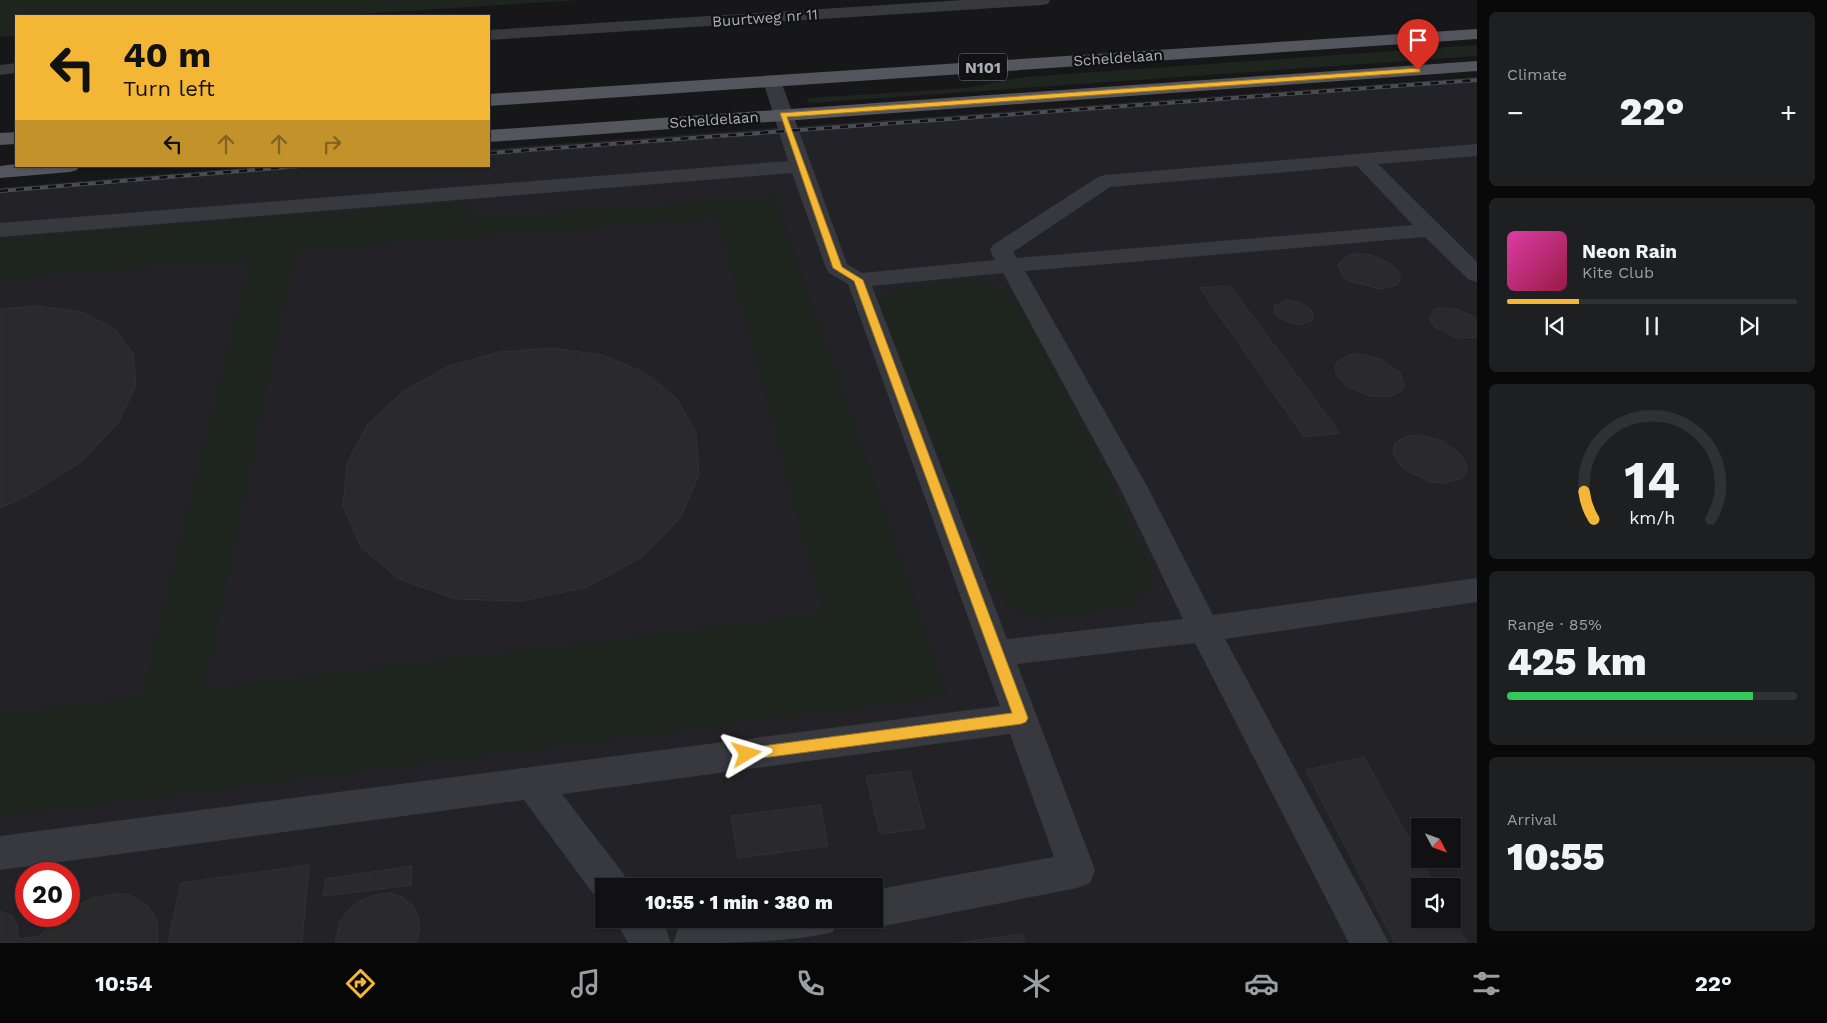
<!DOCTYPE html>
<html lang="en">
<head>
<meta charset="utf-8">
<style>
	:root { --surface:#111113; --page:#1e1f21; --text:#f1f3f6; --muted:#9c9da0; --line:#303133; --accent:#f4b735 }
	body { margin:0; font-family:"Work Sans",sans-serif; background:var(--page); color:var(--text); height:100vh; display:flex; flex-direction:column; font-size:19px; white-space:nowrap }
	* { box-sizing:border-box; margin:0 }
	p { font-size:16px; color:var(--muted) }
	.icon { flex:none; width:28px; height:28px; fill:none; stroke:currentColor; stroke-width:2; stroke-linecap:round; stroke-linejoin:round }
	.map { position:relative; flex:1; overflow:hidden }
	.side { display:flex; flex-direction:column; gap:12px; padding:12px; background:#09090a; width:350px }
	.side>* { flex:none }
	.top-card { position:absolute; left:15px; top:15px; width:475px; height:152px; border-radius:0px; box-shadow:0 1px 4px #0004,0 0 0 1px var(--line); background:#f4b735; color:#111; overflow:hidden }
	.needle { width:32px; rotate:131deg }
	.tools { position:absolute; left:1411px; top:818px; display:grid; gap:10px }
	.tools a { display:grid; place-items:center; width:50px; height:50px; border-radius:0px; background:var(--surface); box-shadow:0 1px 4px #0004,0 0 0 1px var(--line); font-size:25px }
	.speed { position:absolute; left:15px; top:862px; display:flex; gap:10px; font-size:25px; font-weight:700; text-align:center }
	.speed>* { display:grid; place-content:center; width:65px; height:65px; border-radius:50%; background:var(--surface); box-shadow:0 1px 4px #0004,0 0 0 1px var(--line); line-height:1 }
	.speed .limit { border:8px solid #d22; background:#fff; color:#111 }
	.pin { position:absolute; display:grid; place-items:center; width:42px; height:42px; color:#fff; margin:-51px -21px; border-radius:50% 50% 50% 0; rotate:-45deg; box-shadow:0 0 5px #0007 }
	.pin .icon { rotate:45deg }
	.me { position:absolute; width:55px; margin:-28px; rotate:83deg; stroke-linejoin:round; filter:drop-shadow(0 0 4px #0008) }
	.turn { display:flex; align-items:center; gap:18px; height:105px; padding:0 25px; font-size:22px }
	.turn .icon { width:65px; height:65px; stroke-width:2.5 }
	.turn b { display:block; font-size:35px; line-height:42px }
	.lanes { display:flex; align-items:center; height:48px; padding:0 25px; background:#0003; justify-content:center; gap:25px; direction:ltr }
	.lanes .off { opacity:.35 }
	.big { font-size:38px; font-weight:800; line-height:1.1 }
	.side .widget { flex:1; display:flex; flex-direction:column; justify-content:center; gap:8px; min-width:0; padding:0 18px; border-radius:8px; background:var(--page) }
	.side .dial { align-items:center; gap:0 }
	.dial svg { height:130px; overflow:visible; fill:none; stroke:var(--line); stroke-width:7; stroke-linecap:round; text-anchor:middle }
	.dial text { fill:var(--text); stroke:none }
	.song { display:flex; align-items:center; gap:15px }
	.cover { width:60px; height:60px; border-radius:8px; background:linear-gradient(135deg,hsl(320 70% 55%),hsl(340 70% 35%)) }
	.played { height:5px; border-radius:2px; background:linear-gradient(90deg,var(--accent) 25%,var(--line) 25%) }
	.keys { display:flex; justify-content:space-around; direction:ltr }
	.heat { display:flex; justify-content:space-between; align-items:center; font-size:28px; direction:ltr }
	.charge { height:8px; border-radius:4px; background:linear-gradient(90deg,#34c759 85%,var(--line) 0) }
	.trip { position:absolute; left:595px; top:878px; width:288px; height:50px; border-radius:0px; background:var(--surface); box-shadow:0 1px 4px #0004,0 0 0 1px var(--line); font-weight:800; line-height:50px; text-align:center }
	.tabs { display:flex; height:80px; justify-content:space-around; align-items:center; background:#070708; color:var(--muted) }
	.tabs .icon { width:35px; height:35px }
	.tabs .active { color:var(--accent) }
	.tabs b { font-size:22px; color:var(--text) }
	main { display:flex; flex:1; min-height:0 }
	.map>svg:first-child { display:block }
</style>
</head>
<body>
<main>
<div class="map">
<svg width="1477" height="943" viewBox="0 0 1477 943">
	<rect width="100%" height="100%" fill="#171719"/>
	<!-- built -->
	<path fill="#232327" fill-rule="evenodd" d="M1477,77V943H0V188L259,166H489V149ZM1420,826H1452V859H1420ZM26,874H69V916H26ZM604,886H874V919H604ZM1420,886H1452V919H1420Z"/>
	<!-- green -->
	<path fill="#1d251e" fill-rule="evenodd" d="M0,0H580L327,16H16V36L0,37Z
		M1477,45V56L811,103L806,101L809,98L966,88L1025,77Z
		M775,197L948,696L0,817V714L142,697L251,259L0,279V239L469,202L466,219ZM718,218L824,614L204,689L295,250Z
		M976,281C996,285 1007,293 1022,307L1150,568L1154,582L1131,606L1044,619L1025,617L1010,608L998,593L877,308L883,296L909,287Z"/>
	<!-- building -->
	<path fill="#2a2a2d" stroke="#313136" d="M1352,254L1371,255L1390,263L1400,275V280L1397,285L1381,289L1350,281L1343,276L1338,265L1345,257Z
		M1230,286L1340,433L1304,437L1200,288Z
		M1287,300L1301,303L1310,309L1313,313V320L1298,325L1279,318L1275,314L1274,306Z
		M37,306L81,312L114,328L133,353L136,385L118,423L81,462L25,497L0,508V309Z
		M1440,308L1456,309L1472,316L1477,320V337L1457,338L1435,327L1429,318L1434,310Z
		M552,348L601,355L644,372L677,399L696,433L699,475L680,518L642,557L587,587L521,601L456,599L399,579L361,547L343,506L347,463L368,424L404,391L449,366L499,352Z
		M1360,354L1382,360L1400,373L1404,387L1399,392L1392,396H1370L1349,387L1341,381L1336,374L1335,368L1337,362L1350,355Z
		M1419,435L1442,441L1461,455L1466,464L1467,472L1462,478L1444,483L1431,482L1409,472L1400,465L1395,457L1393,450L1395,443L1408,436Z
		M1364,757L1435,886H1420V919L1452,917L1467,943H1395L1306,770Z
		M910,771L925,828L880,834L866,776Z
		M820,805L828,846L738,858L731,816Z
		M309,865L302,943H168L181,883Z
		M412,866L411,885L323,896L326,879Z
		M390,893L402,897L412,905L418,916L420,930L416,943H335L340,922L349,910L361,900L376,895Z
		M115,894L129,895L148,906L157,921L158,943H0V911L12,916L17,924L18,939L40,936L59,916H69V910L73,907L96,897Z
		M1022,934L1025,943H957Z"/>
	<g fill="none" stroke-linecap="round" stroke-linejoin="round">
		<!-- minor -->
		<path fill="#38393f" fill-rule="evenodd" d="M963,0H1050L1048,4L1042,5L489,40V30Z
			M16,63V73L0,75V65Z
			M772,75L779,77L781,81L847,264L862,273L995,260L990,250L993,245L1098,177L1105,175L1477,144V156L1378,164L1477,262V282L1469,280L1425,237L1025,271L1147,486L1213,615L1477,578V602L1225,639L1389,943H1349L1195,643L1017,664L1095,870L1090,883L1077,888L874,928L861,922L859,919H874V890L1054,857L1010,734L562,794L623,873L629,886H604V902L597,899L524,800L0,870V836L1000,706L848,284L829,273L826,268L792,173L0,237V223L788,161L763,81L765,77ZM1357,166L1413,225L1017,258L1013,252L1110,187ZM1003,273L1119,486L1183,619L1007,639L872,286Z
			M615,919H657L666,929L671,943H628Z
			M719,919H839L833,932C789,943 722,943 673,943L678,929L692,924Z"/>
		<!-- major -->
		<path fill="#54565e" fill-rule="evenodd" d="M1477,29V39L489,106V94Z
			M1477,61V71L489,142V130Z
			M16,132V144L0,145V133Z
			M16,164V166H80L77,170L70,172L0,178V166Z"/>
		<defs>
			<path id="rail" d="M489,153L1477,80
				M0,191L301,166"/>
		</defs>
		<!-- rail casing -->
		<use href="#rail" stroke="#4b4d54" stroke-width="4"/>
		<!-- rail -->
		<use href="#rail" stroke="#121215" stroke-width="2.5" stroke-dasharray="8" stroke-linecap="butt"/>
	</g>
	<!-- route -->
	<path fill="#f4b735" stroke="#9f7722" d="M1418,68H1420V72L787,117L842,267L863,280L1028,718L1026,722L1021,724L747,760L742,758L740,754L742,749L747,748L1012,713L854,281L833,268L780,113Z"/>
	<g text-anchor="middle" stroke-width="5" stroke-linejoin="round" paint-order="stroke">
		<!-- far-street labels -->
		<g font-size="15" fill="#a9aeb9" stroke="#121215">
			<text transform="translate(765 18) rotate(-4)" y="5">Buurtweg nr 11</text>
			<text transform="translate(1118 58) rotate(-4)" y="5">Scheldelaan</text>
			<text transform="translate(714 120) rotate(-4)" y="5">Scheldelaan</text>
		</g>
		<!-- shield labels -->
		<rect fill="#121215" stroke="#7c7f88" stroke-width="1" x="959" y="53.5" width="48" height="27" rx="4"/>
		<g font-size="16" font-weight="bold" fill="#a9aeb9">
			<text x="983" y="73">N101</text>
		</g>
	</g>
</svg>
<div class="tools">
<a><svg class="needle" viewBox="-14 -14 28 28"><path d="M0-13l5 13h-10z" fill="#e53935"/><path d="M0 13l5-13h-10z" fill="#9c9da0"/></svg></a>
<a><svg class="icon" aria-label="sound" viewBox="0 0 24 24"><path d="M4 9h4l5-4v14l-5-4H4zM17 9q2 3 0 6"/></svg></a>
</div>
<div class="speed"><div class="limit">20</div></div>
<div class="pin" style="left:1418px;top:70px;background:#d93025"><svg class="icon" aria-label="arrive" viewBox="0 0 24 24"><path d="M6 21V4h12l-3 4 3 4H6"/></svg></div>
<svg class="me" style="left:747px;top:754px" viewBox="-20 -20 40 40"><path d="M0-17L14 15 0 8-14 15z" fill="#f4b735" stroke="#fff" stroke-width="4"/></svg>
<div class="trip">10:55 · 1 min · 380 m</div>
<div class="top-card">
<div class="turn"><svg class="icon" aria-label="left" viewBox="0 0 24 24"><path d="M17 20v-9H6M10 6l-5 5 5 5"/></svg><div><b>40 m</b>Turn left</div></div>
<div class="lanes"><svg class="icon" aria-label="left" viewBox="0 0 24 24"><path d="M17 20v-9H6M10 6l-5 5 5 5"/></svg><svg class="icon off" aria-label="ahead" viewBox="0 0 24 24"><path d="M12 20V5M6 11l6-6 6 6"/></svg><svg class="icon off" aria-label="ahead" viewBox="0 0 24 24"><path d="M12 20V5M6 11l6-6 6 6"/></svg><svg class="icon off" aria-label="right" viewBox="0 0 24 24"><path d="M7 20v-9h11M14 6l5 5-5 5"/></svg></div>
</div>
</div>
<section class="side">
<div class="widget"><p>Climate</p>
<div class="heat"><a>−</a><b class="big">22°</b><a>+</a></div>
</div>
<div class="widget">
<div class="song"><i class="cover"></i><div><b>Neon Rain</b><p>Kite Club</p></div></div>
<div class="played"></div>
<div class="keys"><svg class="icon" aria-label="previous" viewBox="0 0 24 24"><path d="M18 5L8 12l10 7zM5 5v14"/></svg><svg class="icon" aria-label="pause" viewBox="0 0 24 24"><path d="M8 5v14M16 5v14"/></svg><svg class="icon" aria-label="next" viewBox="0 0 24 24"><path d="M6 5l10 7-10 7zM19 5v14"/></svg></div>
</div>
<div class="widget dial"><svg viewBox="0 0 100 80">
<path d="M14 69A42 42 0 1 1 86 69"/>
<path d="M14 69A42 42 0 0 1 8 52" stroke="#f4b735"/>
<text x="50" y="56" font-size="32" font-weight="700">14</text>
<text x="50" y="72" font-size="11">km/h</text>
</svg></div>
<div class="widget"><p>Range · 85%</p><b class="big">425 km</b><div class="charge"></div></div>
<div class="widget"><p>Arrival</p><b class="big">10:55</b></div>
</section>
</main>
<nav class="tabs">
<b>10:54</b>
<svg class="icon active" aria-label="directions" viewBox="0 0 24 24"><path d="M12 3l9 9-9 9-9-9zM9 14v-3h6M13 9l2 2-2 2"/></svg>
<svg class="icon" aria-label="music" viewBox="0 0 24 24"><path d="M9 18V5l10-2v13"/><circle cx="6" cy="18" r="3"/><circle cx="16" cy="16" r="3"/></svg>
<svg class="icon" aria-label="phone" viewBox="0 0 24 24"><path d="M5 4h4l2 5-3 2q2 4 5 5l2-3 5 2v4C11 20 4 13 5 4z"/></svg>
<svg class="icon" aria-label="climate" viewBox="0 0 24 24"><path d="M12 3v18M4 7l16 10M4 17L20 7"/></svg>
<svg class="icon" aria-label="car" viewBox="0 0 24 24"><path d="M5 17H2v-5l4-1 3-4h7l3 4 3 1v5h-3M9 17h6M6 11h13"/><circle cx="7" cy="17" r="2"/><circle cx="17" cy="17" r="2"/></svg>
<svg class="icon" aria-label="filters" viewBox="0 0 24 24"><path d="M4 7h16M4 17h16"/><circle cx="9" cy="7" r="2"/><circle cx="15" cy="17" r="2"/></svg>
<b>22°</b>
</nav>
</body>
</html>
